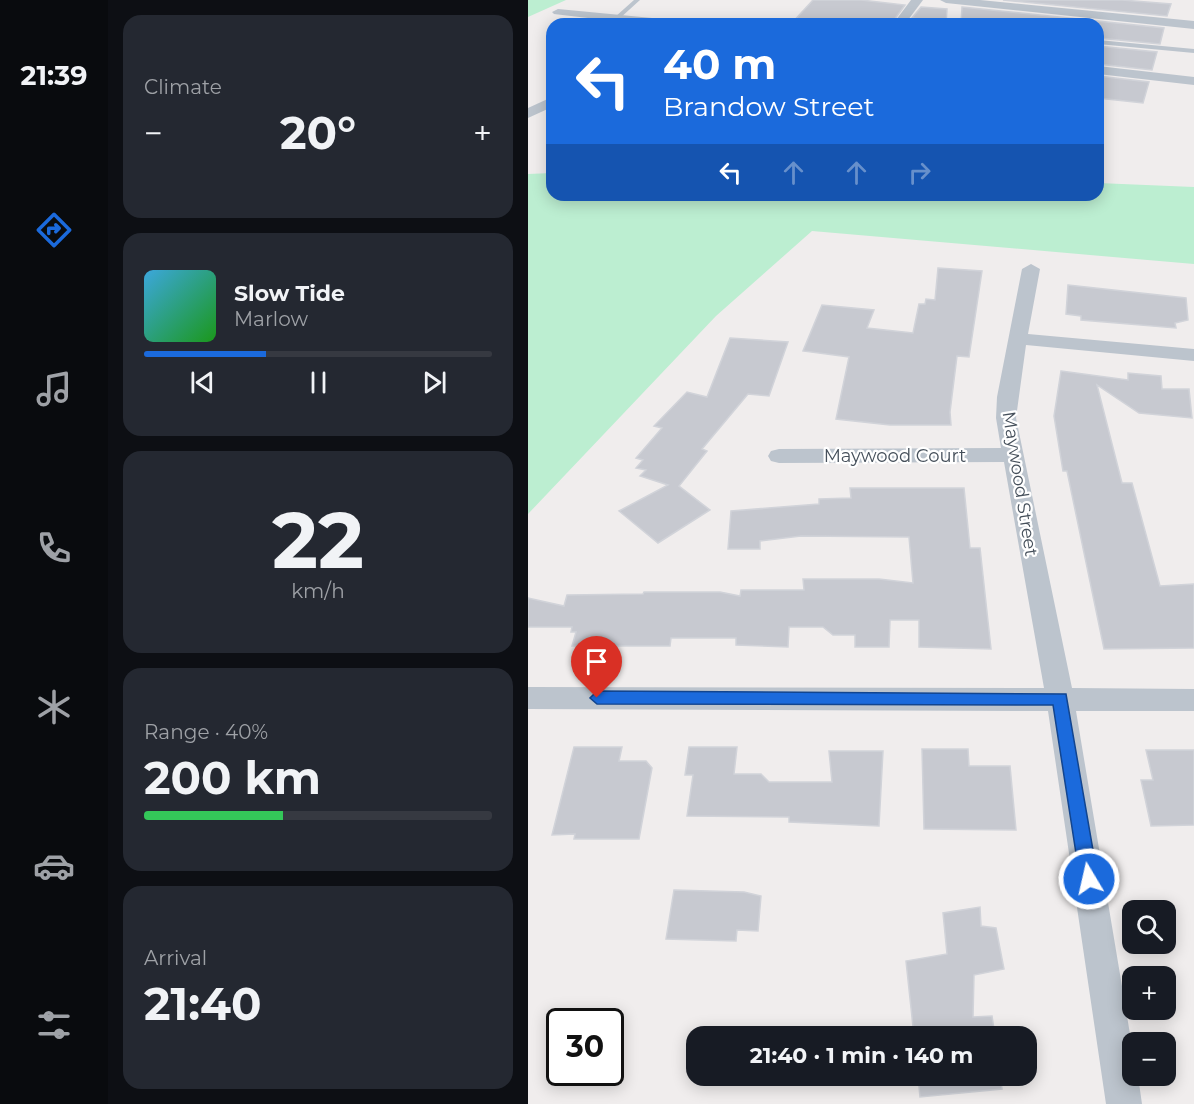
<!DOCTYPE html>
<html lang="en">
<head>
<meta charset="utf-8">
<style>
	:root { --surface:#171b24; --page:#242831; --text:#f1f3f6; --muted:#9ea1a6; --line:#363941; --accent:#1b6adc }
	body { margin:0; font-family:Montserrat,sans-serif; background:var(--page); color:var(--text); height:100vh; display:flex; flex-direction:column; font-size:22px; white-space:nowrap }
	* { box-sizing:border-box; margin:0 }
	p { font-size:20px; color:var(--muted) }
	.icon { flex:none; width:33px; height:33px; fill:none; stroke:currentColor; stroke-width:2; stroke-linecap:round; stroke-linejoin:round }
	.map { position:relative; flex:1; overflow:hidden }
	.side { display:flex; flex-direction:column; gap:15px; padding:15px; background:#0d0f14; width:420px }
	.side>* { flex:none }
	.guide { position:absolute; left:18px; top:18px; width:558px; height:183px; border-radius:18px; box-shadow:0 3px 15px #0003; background:#1b6adc; color:#fff; overflow:hidden }
	.tools { position:absolute; left:594px; top:900px; display:grid; gap:12px }
	.tools a { display:grid; place-items:center; width:54px; height:54px; border-radius:12px; background:var(--surface); box-shadow:0 3px 15px #0003; font-size:30px }
	.speed { position:absolute; left:18px; top:1008px; display:flex; gap:12px; font-size:30px; font-weight:700; text-align:center }
	.speed>* { display:grid; place-content:center; width:78px; height:78px; border-radius:50%; background:var(--surface); box-shadow:0 3px 15px #0003; line-height:1 }
	.speed .limit { border:3px solid #111; border-radius:9px; background:#fff; color:#111 }
	.pin { position:absolute; display:grid; place-items:center; width:51px; height:51px; color:#fff; margin:-62px -26px; border-radius:50% 50% 50% 0; rotate:-45deg; box-shadow:0 0 6px #0007 }
	.pin .icon { rotate:45deg }
	.me { position:absolute; width:66px; margin:-33px; rotate:351deg; stroke-linejoin:round; filter:drop-shadow(0 0 4px #0008) }
	.turn { display:flex; align-items:center; gap:21px; height:126px; padding:0 18px; font-size:27px }
	.turn .icon { width:78px; height:78px; stroke-width:2.5 }
	.turn b { display:block; font-size:42px; line-height:51px }
	.lanes { display:flex; align-items:center; height:57px; padding:0 18px; background:#0003; justify-content:center; gap:30px; direction:ltr }
	.lanes .off { opacity:.35 }
	.big { font-size:45px; font-weight:700; line-height:1.1 }
	.side .widget { flex:1; display:flex; flex-direction:column; justify-content:center; gap:9px; min-width:0; padding:0 21px; border-radius:18px; background:var(--page) }
	.side .dial { align-items:center; gap:0 }
	.dial b { font-size:78px; line-height:1 }
	.song { display:flex; align-items:center; gap:18px }
	.cover { width:72px; height:72px; border-radius:9px; background:linear-gradient(135deg,hsl(200 70% 55%),hsl(120 70% 35%)) }
	.played { height:6px; border-radius:3px; background:linear-gradient(90deg,var(--accent) 35%,var(--line) 35%) }
	.keys { display:flex; justify-content:space-around; direction:ltr }
	.heat { display:flex; justify-content:space-between; align-items:center; font-size:33px; direction:ltr }
	.charge { height:9px; border-radius:4px; background:linear-gradient(90deg,#34c759 40%,var(--line) 0) }
	.trip { position:absolute; left:158px; top:1026px; width:351px; height:60px; border-radius:18px; background:var(--surface); box-shadow:0 3px 15px #0003; font-weight:700; line-height:60px; text-align:center }
	main { display:flex; flex:1; min-height:0 }
	.tab-bar { display:flex; flex-direction:column; width:108px; justify-content:space-around; align-items:center; background:#090b0e; color:var(--muted) }
	.tab-bar .icon { width:42px; height:42px }
	.tab-bar .active { color:var(--accent) }
	.tab-bar b { font-size:27px; color:var(--text) }
	.map>svg:first-child { display:block }
</style>
</head>
<body>
<main>
<nav class="tab-bar">
<b>21:39</b>
<svg class="icon active" aria-label="directions" viewBox="0 0 24 24"><path d="M12 3l9 9-9 9-9-9zM9 14v-3h6M13 9l2 2-2 2"/></svg>
<svg class="icon" aria-label="music" viewBox="0 0 24 24"><path d="M9 18V5l10-2v13"/><circle cx="6" cy="18" r="3"/><circle cx="16" cy="16" r="3"/></svg>
<svg class="icon" aria-label="phone" viewBox="0 0 24 24"><path d="M5 4h4l2 5-3 2q2 4 5 5l2-3 5 2v4C11 20 4 13 5 4z"/></svg>
<svg class="icon" aria-label="climate" viewBox="0 0 24 24"><path d="M12 3v18M4 7l16 10M4 17L20 7"/></svg>
<svg class="icon" aria-label="car" viewBox="0 0 24 24"><path d="M5 17H2v-5l4-1 3-4h7l3 4 3 1v5h-3M9 17h6M6 11h13"/><circle cx="7" cy="17" r="2"/><circle cx="17" cy="17" r="2"/></svg>
<svg class="icon" aria-label="filters" viewBox="0 0 24 24"><path d="M4 7h16M4 17h16"/><circle cx="9" cy="7" r="2"/><circle cx="15" cy="17" r="2"/></svg>
</nav>
<section class="side">
<div class="widget"><p>Climate</p>
<div class="heat"><a>−</a><b class="big">20°</b><a>+</a></div>
</div>
<div class="widget">
<div class="song"><i class="cover"></i><div><b>Slow Tide</b><p>Marlow</p></div></div>
<div class="played"></div>
<div class="keys"><svg class="icon" aria-label="previous" viewBox="0 0 24 24"><path d="M18 5L8 12l10 7zM5 5v14"/></svg><svg class="icon" aria-label="pause" viewBox="0 0 24 24"><path d="M8 5v14M16 5v14"/></svg><svg class="icon" aria-label="next" viewBox="0 0 24 24"><path d="M6 5l10 7-10 7zM19 5v14"/></svg></div>
</div>
<div class="widget dial"><b>22</b><p>km/h</p></div>
<div class="widget"><p>Range · 40%</p><b class="big">200 km</b><div class="charge"></div></div>
<div class="widget"><p>Arrival</p><b class="big">21:40</b></div>
</section>
<div class="map">
<svg width="666" height="1104" viewBox="0 0 666 1104">
	<rect width="100%" height="100%" fill="#f0eded"/>
	<!-- green -->
	<path fill="#bceed1" d="M0,0H38L0,17Z
		M24,173V195H570V183L666,187V264L284,231L188,316L0,514V174Z"/>
	<!-- building -->
	<path fill="#c7c9d0" stroke="#d1d3d9" stroke-width="1.5" d="M285,0H333L377,5L363,24H263Z
		M475,0H594L643,4L639,16Z
		M393,7L419,9L418,24H403L398,20L384,18Z
		M434,7L636,28L632,44L570,38V24H433Z
		M570,46L629,52L624,70L570,64Z
		M570,76L621,82L615,103L570,98Z
		M410,268L454,271L441,357L429,356L422,412L423,425H362L308,419L321,357L275,351L294,305L346,310L339,328L385,333L391,304H397L398,299L407,300Z
		M540,285L658,298L660,320L647,323L648,328L553,320V316L538,314Z
		M202,338L260,342L241,396L220,394L174,449L179,451L151,486L182,510L130,543L91,511L140,485L112,476L118,470L108,468L115,460L108,458L134,428L126,426L159,392L179,397Z
		M533,371L600,380V373L633,376L634,389H661L664,418L611,413L569,385L594,483H604L632,586L666,584V648L576,649L539,471H535L526,416Z
		M322,488H436L442,548H452L463,649L391,647V620H362L361,647H327V635H305L295,627H261L260,647L208,645V638H143L142,646H44L48,632H43L44,627H0V598L36,606L39,595L115,594L116,592H192L212,596L213,590H276L275,579H351L385,583L381,537L273,536L232,541V549H200L203,511L291,504V499L323,498Z
		M46,747H94L91,761H118L124,768L111,839H46L47,834L24,835Z
		M161,747H209L206,774H233L241,782H304L301,751H355L351,826L261,822V817L159,816L165,775H157Z
		M394,749H440L441,766H482L488,830L396,829Z
		M618,750H666V825L623,826L613,780H625Z
		M146,890L216,892L233,896L230,931L209,930L208,941L138,939Z
		M452,907L453,926L468,928L476,969L446,975L445,1017L464,1016L467,1036H386L378,961L419,954L415,913Z
		M390,1076H472L474,1089L392,1097Z"/>
	<g fill="none" stroke-linecap="round" stroke-linejoin="round">
		<!-- service -->
		<path fill="#bcc4cd" fill-rule="evenodd" d="M106,0H112L91,19H87V17Z
			M373,19L398,22L401,24L371,22Z
			M570,40L666,49V53L570,44Z"/>
		<!-- minor -->
		<path fill="#bcc4cd" fill-rule="evenodd" d="M383,0H395L377,24H365Z
			M412,0H452L666,21V29L418,3Z
			M30,9L145,20L151,24H111L26,14L24,12Z
			M570,66L666,77V85L570,74Z
			M24,97V107L0,118V108Z
			M503,264L512,269L500,334L666,349V361L498,345L488,418L544,688L666,689V711H548L604,1046V1076H610L614,1104H578L520,711L0,709V687L516,688L476,462L251,463L243,461L240,456L243,451L251,449L473,448L468,418L469,397L494,269Z"/>
	</g>
	<!-- route -->
	<path fill="#1b6adc" stroke="#12458f" stroke-width="1.5" d="M69,691L538,694L570,879L567,885L561,887L554,885L552,879L525,705L69,704L62,698Z"/>
	<g text-anchor="middle" stroke-width="4.5" stroke-linejoin="round" paint-order="stroke">
		<!-- street labels -->
		<g font-size="18" fill="#46505b" stroke="#fff">
			<text x="367" y="462">Maywood Court</text>
			<text transform="translate(492 484) rotate(81)" y="6">Maywood Street</text>
		</g>
	</g>
</svg>
<div class="tools">
<a><svg class="icon" aria-label="search" viewBox="0 0 24 24"><circle cx="10" cy="10" r="6"/><path d="M15 15l6 6"/></svg></a>
<a>+</a>
<a>−</a>
</div>
<div class="speed"><div class="limit">30</div></div>
<div class="pin" style="left:69px;top:698px;background:#d93025"><svg class="icon" aria-label="arrive" viewBox="0 0 24 24"><path d="M6 21V4h12l-3 4 3 4H6"/></svg></div>
<svg class="me" style="left:561px;top:879px" viewBox="-20 -20 40 40"><circle r="17" fill="#1b6adc" stroke="#fff" stroke-width="3"/><path d="M0-11L8 9 0 5-8 9z" fill="#fff"/></svg>
<div class="trip">21:40 · 1 min · 140 m</div>
<div class="guide">
<div class="turn"><svg class="icon" aria-label="left" viewBox="0 0 24 24"><path d="M17 20v-9H6M10 6l-5 5 5 5"/></svg><div><b>40 m</b>Brandow Street</div></div>
<div class="lanes"><svg class="icon" aria-label="left" viewBox="0 0 24 24"><path d="M17 20v-9H6M10 6l-5 5 5 5"/></svg><svg class="icon off" aria-label="ahead" viewBox="0 0 24 24"><path d="M12 20V5M6 11l6-6 6 6"/></svg><svg class="icon off" aria-label="ahead" viewBox="0 0 24 24"><path d="M12 20V5M6 11l6-6 6 6"/></svg><svg class="icon off" aria-label="right" viewBox="0 0 24 24"><path d="M7 20v-9h11M14 6l5 5-5 5"/></svg></div>
</div>
</div>
</main>
</body>
</html>
